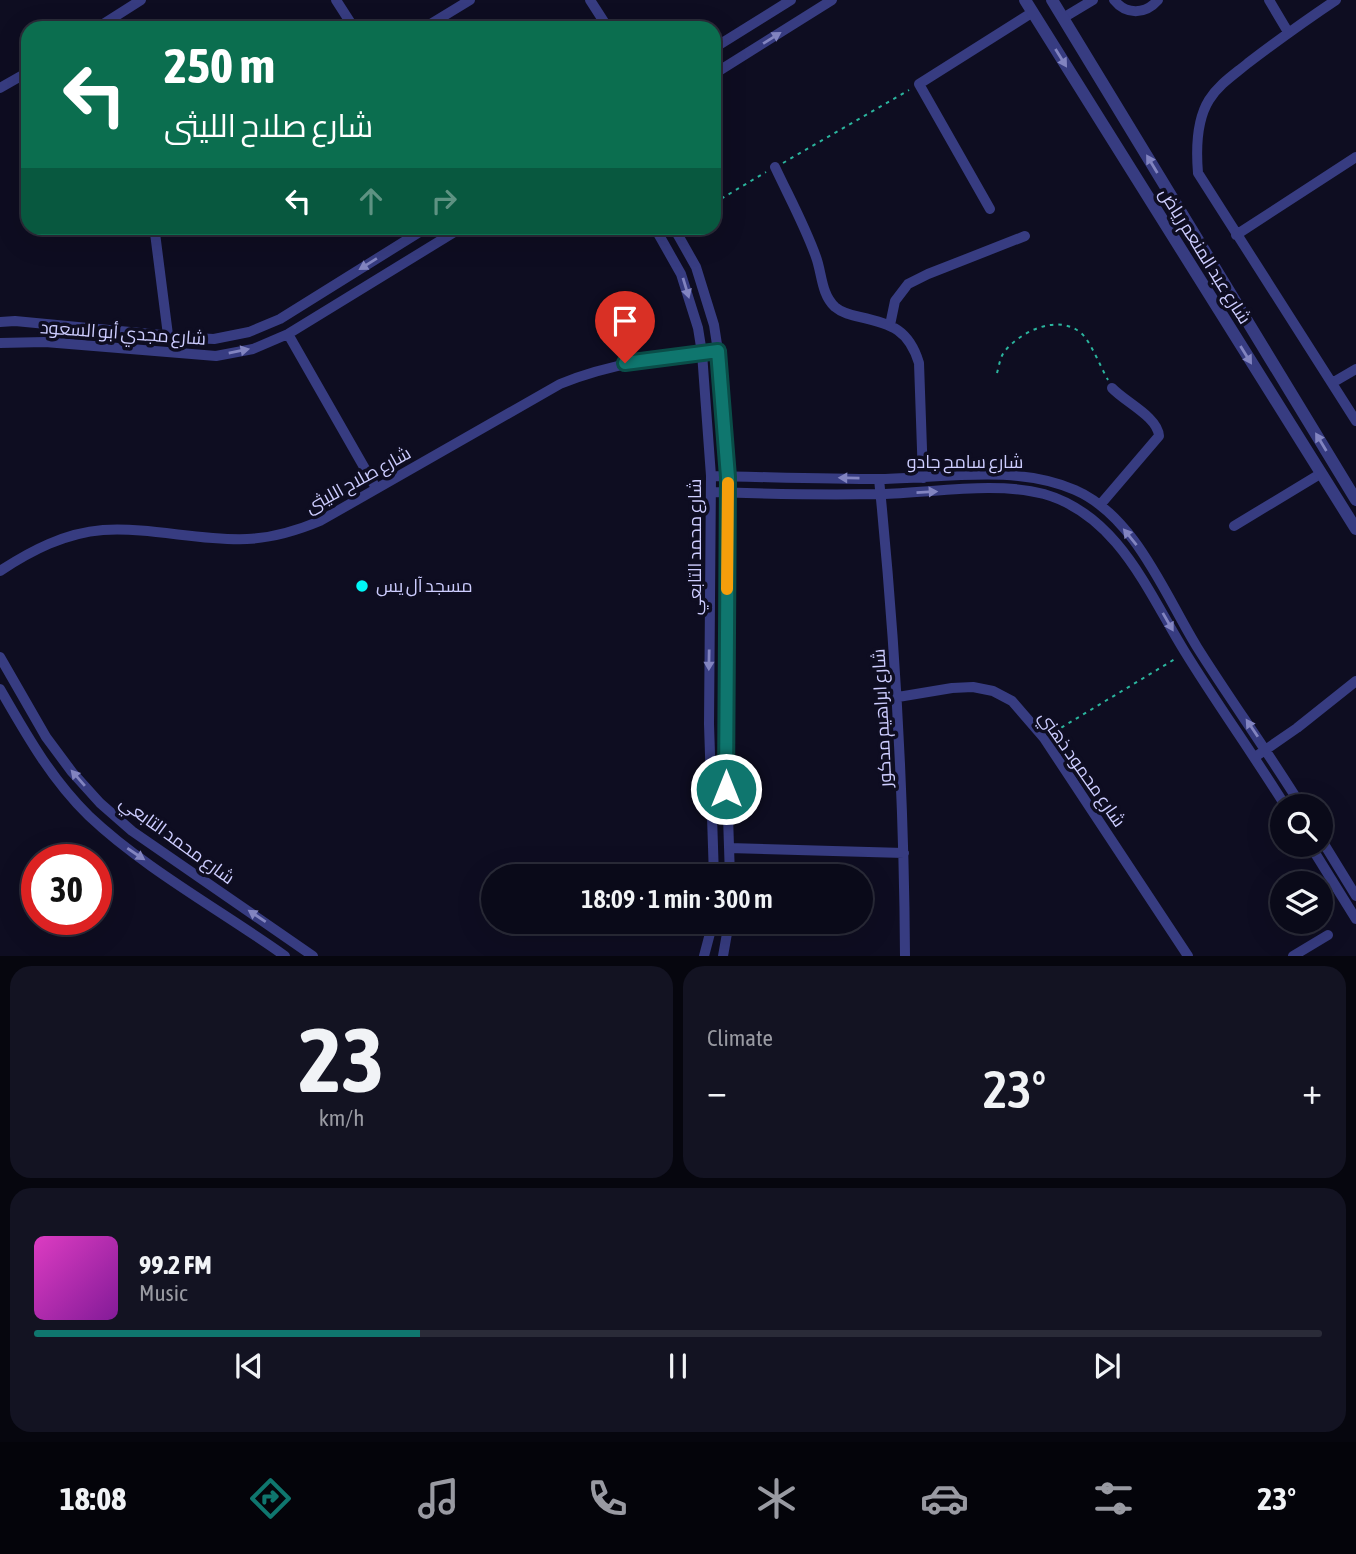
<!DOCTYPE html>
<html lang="en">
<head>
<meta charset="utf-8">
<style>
	:root { --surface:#0a0a19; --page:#131322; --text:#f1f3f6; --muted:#999aa2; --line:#2a2b38; --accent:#0f766e }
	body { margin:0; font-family:"Asap Condensed",Cairo,sans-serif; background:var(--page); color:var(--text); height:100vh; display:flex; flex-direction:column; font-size:26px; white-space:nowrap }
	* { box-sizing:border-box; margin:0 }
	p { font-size:23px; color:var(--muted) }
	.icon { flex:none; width:38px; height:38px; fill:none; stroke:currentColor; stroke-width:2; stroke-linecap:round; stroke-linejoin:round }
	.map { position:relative; height:956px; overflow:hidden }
	.sheet { display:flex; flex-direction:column; gap:10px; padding:10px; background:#06060e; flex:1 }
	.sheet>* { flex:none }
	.top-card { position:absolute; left:21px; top:21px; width:700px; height:214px; border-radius:21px; box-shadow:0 7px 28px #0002,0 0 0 2px var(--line); background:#0b6e4f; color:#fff; overflow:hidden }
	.tools { position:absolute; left:1270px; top:794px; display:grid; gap:14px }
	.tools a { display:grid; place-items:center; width:63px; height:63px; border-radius:50%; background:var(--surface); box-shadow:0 7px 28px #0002,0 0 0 2px var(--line); font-size:35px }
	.speed { position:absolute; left:21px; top:844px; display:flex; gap:14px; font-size:35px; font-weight:700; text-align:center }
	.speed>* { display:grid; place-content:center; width:91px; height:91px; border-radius:50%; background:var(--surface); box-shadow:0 7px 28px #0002,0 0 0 2px var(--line); line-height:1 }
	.speed .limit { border:10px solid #d22; background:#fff; color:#111 }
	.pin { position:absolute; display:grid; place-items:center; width:60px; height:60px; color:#fff; margin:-72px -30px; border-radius:50% 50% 50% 0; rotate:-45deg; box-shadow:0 0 7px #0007 }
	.pin .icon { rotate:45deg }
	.me { position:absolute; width:77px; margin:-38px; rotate:0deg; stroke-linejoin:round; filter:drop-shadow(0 0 5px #0008) }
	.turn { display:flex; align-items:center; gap:24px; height:147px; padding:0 28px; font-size:32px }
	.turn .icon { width:91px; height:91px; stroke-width:2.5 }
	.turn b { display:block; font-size:49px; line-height:60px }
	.lanes { display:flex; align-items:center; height:66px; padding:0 28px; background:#0003; justify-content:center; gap:35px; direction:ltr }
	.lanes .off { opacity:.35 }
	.big { font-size:52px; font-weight:600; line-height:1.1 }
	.sheet .widget { flex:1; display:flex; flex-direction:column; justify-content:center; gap:10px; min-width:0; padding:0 24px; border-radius:21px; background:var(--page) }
	.sheet .dial { align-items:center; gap:0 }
	.dial b { font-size:91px; line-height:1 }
	.song { display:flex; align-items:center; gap:21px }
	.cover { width:84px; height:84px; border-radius:10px; background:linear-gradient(135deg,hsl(310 70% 55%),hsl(290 70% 35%)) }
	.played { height:7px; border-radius:4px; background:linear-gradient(90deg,var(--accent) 30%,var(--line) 30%) }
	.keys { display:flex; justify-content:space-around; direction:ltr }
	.heat { display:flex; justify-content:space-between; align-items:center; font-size:38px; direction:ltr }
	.sheet .tiles { flex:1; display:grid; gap:10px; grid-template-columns:1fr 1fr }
	.widget:last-child { grid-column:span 2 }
	.trip { position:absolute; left:481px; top:864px; width:392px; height:70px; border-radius:35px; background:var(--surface); box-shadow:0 7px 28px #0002,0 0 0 2px var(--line); font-weight:600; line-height:70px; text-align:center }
	.dock { display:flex; height:112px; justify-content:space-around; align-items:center; background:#04040a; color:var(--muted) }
	.dock .icon { width:49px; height:49px }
	.dock .on { color:var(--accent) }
	.dock b { font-size:32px; color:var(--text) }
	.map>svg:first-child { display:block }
</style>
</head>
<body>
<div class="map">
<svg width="1356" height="956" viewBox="0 0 1356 956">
	<rect width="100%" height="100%" fill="#0e0d21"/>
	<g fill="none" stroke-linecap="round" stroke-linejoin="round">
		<!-- path -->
		<path stroke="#2bb59e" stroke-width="2" stroke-dasharray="3.5 5" stroke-linecap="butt" d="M783,163L909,90
			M714,203L766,172
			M997,373C999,366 1000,358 1004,352C1020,332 1057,313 1081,333C1090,340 1101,368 1108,380
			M1054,732L1175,659"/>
		<!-- minor -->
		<path stroke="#373c81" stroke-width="10" d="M336,0L354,28
			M590,0L608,28
			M1114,0C1126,15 1145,15 1158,0
			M1269,0L1288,32
			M1336,0C1306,20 1277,41 1248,63C1235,74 1219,84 1209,100C1196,121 1196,149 1198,173L1356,421
			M1063,18L1093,0
			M97,28L141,0
			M424,28L470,0
			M714,48L791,0
			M714,74L832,0
			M0,88L28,72
			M775,167C789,197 805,226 816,257C822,273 821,294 835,307C842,313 851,315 860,317C892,324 909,330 919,363L923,478
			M990,209L919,84L1033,12
			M655,228L681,274L698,328L702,353L711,476L709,724L714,877
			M674,228L696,267L714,325L718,351L728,476L725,724L730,877
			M155,233L168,335
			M1236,235L1356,157
			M0,322L15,321L193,338L214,339L249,332L280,319L426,228
			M890,325L895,301L908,284L928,274L1025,236
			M288,334L376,488
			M0,343L45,342L216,356L253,349L288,334L461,228
			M1332,383L1356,369
			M711,476C768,477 824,479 881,479C944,478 1016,464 1075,490C1135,516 1165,595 1197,647C1231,701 1268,752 1302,807
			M879,479C895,637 904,796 905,956
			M711,492C768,494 824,495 881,494C931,493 996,481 1044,494C1118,515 1148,592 1185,652C1217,704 1253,754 1286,807
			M1100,505L1159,436C1158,417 1125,402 1112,388
			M1234,526L1320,474
			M0,571C32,550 65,533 103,530C152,527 199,541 247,539C273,538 296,531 320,521L560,384C611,363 663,357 718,351
			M0,657L46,737L72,772L100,803L132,831L313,956
			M0,689C26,734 51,779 89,816C145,869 222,911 285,956
			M898,697L952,688L973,687L993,691L1012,701L1044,738L1188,956
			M1255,757L1297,728L1356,681
			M1321,839L1356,896
			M1310,845L1356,919
			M729,848L904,853
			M704,956L713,922
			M723,956L729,922
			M1293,956L1328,935"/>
		<!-- tertiary -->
		<path stroke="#373c81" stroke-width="12" d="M1025,0L1356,529
			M1052,0L1356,500"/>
	</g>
	<!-- one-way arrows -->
	<defs><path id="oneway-solid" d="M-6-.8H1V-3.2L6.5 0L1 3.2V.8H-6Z" transform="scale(1.75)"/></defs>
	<g fill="#8284c0">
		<use href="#oneway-solid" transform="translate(772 38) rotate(-32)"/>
		<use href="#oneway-solid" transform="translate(1061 58) rotate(58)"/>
		<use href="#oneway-solid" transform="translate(1152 164) rotate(-121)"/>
		<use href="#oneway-solid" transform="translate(368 264) rotate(148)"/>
		<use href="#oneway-solid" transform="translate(686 288) rotate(73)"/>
		<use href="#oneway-solid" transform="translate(239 351) rotate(-11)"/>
		<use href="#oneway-solid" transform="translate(1246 355) rotate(58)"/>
		<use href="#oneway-solid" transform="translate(1321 442) rotate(-121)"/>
		<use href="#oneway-solid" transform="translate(849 478) rotate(-179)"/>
		<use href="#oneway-solid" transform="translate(927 492) rotate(-3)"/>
		<use href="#oneway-solid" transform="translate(1130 537) rotate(-129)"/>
		<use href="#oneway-solid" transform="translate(1168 622) rotate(60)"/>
		<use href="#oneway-solid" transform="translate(709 660) rotate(91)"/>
		<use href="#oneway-solid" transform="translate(1252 728) rotate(-124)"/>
		<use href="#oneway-solid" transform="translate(78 778) rotate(-131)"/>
		<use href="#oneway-solid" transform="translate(136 854) rotate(34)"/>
		<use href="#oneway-solid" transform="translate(257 916) rotate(-146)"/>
	</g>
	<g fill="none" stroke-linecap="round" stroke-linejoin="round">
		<defs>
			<path id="route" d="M625,363L718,351L728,477L726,789"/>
		</defs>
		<!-- route casing -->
		<use href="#route" stroke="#0a4d48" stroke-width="18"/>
		<!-- route -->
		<use href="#route" stroke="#0f766e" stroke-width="12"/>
		<!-- slow -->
		<path stroke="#f59e0b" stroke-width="12" d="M727,589L728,483"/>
	</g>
	<!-- markers -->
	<circle fill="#00f8f7" stroke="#0e0d21" stroke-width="2.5" cx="362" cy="586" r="7"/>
	<g text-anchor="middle" stroke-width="7" stroke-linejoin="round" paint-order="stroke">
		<!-- street labels -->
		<g font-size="18" fill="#cdcdff" stroke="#0e0d21">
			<text transform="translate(1205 256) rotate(58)" y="6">شارع عبد المنعم رياض</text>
			<text transform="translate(123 333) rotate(4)" y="6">شارع مجدي أبو السعود</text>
			<text x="965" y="468">شارع سامح جادو</text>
			<text transform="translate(358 480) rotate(-29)" y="6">شارع صلاح الليثى</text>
			<text transform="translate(695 547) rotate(-90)" y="6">شارع محمد التابعي</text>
			<text transform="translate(882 718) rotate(-93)" y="6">شارع ابراهيم مدكور</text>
			<text transform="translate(1082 769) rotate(55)" y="6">شارع محمود ذهني</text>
			<text transform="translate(177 840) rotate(36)" y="6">شارع محمد التابعي</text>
		</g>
		<!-- poi labels -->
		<g font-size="18" fill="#cdcdff" stroke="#0e0d21" text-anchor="start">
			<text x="376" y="592">مسجد آل يس</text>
		</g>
	</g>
</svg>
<div class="tools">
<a><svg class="icon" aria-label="search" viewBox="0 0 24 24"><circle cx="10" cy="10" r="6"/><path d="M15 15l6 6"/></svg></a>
<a><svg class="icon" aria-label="layers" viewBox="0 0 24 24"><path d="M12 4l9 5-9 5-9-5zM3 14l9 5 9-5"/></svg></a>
</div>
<div class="speed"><div class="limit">30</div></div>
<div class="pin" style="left:625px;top:363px;background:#d93025"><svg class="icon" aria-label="arrive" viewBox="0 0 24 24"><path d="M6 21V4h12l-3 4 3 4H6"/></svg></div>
<svg class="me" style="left:726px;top:789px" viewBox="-20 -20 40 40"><circle r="17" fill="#0f766e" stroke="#fff" stroke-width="3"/><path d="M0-11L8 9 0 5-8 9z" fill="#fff"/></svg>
<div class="trip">18:09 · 1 min · 300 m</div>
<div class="top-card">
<div class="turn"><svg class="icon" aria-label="left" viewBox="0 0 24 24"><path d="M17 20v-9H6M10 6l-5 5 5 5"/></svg><div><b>250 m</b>شارع صلاح الليثى</div></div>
<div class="lanes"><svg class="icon" aria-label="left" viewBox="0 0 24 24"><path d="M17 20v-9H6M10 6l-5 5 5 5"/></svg><svg class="icon off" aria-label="ahead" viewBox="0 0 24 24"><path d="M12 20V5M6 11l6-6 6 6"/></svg><svg class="icon off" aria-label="right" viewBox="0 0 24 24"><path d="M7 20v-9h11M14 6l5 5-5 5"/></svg></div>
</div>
</div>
<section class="sheet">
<div class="tiles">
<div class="widget dial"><b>23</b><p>km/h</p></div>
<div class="widget"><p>Climate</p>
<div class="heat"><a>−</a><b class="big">23°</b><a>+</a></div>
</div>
<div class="widget">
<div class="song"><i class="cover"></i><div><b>99.2 FM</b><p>Music</p></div></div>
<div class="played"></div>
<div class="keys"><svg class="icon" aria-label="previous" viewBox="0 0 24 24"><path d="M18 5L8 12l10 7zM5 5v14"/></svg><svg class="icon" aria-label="pause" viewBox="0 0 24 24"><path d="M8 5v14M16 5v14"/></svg><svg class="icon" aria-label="next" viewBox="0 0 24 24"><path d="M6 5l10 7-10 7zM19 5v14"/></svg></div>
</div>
</div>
</section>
<nav class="dock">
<b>18:08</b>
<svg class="icon on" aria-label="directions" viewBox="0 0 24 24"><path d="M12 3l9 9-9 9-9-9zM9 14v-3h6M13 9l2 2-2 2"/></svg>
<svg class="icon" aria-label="music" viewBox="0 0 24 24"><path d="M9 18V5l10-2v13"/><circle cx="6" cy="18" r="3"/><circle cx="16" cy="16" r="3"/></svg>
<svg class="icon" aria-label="phone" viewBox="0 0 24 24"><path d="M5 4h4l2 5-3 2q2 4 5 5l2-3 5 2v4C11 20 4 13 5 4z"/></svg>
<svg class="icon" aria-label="climate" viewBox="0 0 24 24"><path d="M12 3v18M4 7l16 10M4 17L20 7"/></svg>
<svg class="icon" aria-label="car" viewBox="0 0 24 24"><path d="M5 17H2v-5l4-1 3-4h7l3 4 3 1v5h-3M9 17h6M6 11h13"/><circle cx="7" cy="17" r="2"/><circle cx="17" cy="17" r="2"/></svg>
<svg class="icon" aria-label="filters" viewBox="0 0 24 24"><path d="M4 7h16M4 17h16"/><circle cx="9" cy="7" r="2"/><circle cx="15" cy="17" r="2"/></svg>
<b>23°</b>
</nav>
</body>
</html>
